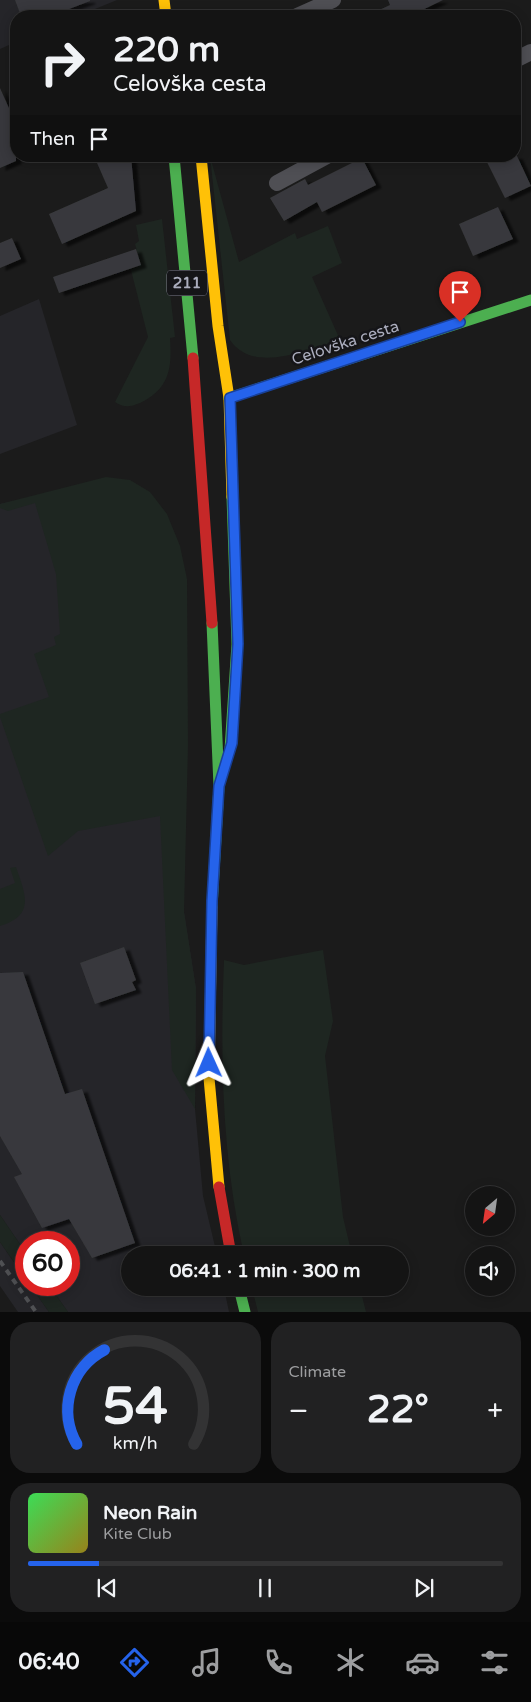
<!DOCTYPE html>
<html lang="en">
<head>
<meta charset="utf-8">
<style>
	:root { --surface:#141414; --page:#212122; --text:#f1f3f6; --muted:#9d9ea0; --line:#333334; --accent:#2563eb }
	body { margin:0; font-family:"Varela Round",sans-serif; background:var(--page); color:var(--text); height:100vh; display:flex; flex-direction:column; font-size:19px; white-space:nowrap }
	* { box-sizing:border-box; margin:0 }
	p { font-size:16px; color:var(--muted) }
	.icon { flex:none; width:28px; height:28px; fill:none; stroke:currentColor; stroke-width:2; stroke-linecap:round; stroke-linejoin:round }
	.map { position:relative; height:1312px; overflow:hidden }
	.details { display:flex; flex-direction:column; gap:10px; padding:10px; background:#0b0b0b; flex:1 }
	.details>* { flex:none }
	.hud { position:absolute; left:10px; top:10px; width:511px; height:152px; border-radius:20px; box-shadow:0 2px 12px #0003,0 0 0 1px var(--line); background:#141414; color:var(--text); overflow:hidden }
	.needle { width:32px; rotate:209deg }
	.tools { position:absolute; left:465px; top:1186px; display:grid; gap:10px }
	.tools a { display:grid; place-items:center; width:50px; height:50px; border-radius:50%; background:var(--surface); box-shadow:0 2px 12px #0003,0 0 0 1px var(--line); font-size:25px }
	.speed { position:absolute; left:15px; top:1231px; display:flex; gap:10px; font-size:25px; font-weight:700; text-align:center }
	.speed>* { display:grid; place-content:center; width:65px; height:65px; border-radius:50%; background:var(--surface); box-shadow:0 2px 12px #0003,0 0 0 1px var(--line); line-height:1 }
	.speed .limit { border:8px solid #d22; background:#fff; color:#111 }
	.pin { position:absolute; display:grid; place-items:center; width:42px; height:42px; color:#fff; margin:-51px -21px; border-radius:50% 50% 50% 0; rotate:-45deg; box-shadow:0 0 5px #0007 }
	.pin .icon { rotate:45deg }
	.me { position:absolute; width:55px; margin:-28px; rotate:359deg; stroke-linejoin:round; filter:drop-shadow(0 0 4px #0008) }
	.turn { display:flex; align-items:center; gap:18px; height:105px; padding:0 20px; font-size:22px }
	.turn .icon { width:65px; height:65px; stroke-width:2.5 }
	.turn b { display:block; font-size:35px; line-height:42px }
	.then { display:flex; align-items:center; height:48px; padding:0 20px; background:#0003; gap:10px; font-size:19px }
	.big { font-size:38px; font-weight:700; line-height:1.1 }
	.details .widget { flex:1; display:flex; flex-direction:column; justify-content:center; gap:8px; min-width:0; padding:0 18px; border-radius:20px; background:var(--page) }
	.details .dial { align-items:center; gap:0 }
	.dial svg { height:130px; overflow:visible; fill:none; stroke:var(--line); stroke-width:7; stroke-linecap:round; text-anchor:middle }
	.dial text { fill:var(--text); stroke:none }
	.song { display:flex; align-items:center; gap:15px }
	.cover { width:60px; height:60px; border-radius:8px; background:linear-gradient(135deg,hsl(130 70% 55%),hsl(50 70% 35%)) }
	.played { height:5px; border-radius:2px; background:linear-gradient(90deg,var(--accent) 15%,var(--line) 15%) }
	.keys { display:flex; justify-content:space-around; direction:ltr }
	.heat { display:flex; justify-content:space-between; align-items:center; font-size:28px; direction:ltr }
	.details .tiles { flex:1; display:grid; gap:10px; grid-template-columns:1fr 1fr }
	.widget:last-child { grid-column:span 2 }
	.trip { position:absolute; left:121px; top:1246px; width:288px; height:50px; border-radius:25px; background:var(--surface); box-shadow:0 2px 12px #0003,0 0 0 1px var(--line); font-weight:700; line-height:50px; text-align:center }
	.tab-bar { display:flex; height:80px; justify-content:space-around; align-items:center; background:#080808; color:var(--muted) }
	.tab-bar .icon { width:35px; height:35px }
	.tab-bar .active { color:var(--accent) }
	.tab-bar b { font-size:22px; color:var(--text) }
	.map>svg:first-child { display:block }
</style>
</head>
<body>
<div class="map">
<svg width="531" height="1312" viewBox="0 0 531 1312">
	<defs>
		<filter id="shadow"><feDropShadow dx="5.5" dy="3" stdDeviation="1" flood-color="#0009"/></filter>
	</defs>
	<rect width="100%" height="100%" fill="#1b1b1b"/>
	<!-- built -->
	<path fill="#252529" d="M0,0H117L78,16H16V42L0,49Z
		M39,299L77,425L0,454V316Z
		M105,481L184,912L196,989L195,1109L203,1196L217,1255H130V1288H224L229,1312H68L49,1285H69V1242H26V1253L0,1215V504Z
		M0,1242L26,1280V1285H30L49,1312H18L0,1286Z"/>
	<!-- green -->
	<path fill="#1e2621" d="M210,156L239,262L295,233L297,239L328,226L342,263L312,277L340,340C307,349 254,375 230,340Z
		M162,219L175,337L170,338C172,368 170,388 140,403C130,407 124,408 115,402L148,337L131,270L141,265L135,244L139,241L136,225Z
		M106,477L130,480L150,492L167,514L180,546L187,579L188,745L184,912L196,989L195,1109L172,1070L160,816L78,831L48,856L0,717V714L49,697L34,654L56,645L54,637L60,634L56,574L35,503L8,511L0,508V504Z
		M16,867C25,894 36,915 0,926V889L15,883L10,868Z
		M323,950L333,1021L325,1056L343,1217L352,1255H244C222,1157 220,1060 224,960L244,965Z
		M0,1215L26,1253V1279L0,1242Z
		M30,1285H49L68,1312H49Z
		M252,1288H360L366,1312H258Z"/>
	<!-- building -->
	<path fill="#38393c" filter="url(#shadow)" d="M15,0H90V1L51,16H21Z
		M388,0H443L410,16H366L390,5Z
		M0,88L16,124V161L0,168Z
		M94,156H131L136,211L62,244L49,214L108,188Z
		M484,156H517L531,186L505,198Z
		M362,158L376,185L322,212L317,202L284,221L270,198L305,179L308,185Z
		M498,207L513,239L473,256L459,224Z
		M12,238L21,259L0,268V243Z
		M136,249L141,265L59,293L53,277Z
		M124,947L136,980L132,982L136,990L95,1004L80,963Z
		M23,972L65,1094L82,1089L135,1243L92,1258L69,1219L42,1228L14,1177L22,1174L0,1136V973Z"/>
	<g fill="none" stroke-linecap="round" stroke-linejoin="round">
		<!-- street -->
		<path stroke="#4f4f54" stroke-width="16" d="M297,16L333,0
			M515,60L531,52
			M277,183L327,156"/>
		<!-- fast -->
		<path stroke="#4caf50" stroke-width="11" d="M174,156L193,358
			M229,398L531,300
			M230,749L237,644L232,497
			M212,907L219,786L212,623
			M239,1288L245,1312"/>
		<!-- slow -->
		<path stroke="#ffc107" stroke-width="11" d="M164,0L166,16
			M201,156L218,326L229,398L232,497
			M212,907L209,1078L219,1187"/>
		<!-- jam -->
		<path stroke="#c62828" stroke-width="11" d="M193,358L212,623
			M219,1187L231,1255"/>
		<!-- rail -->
		<path stroke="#4f5053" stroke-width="4" stroke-dasharray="6 5" stroke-linecap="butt" d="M0,1261L36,1312"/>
	</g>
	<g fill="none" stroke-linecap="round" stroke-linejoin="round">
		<defs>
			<path id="route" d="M209,1063L212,901L219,786L232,743L238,644L230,398L460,322"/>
		</defs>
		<!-- route casing -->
		<use href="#route" stroke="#184099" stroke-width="12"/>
		<!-- route -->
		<use href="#route" stroke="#2563eb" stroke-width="9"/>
	</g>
	<g text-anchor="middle" stroke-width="5" stroke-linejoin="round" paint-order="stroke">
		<!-- shield labels -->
		<rect fill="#151518" stroke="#7e7f8c" stroke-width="1" x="167" y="270.5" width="40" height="25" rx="4"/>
		<g font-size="15" font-weight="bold" fill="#abadbd">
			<text x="187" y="288">211</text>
		</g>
		<!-- street labels -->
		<g font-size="16" fill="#abadbd" stroke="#151518">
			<text transform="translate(345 342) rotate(-18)" y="6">Celovška cesta</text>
		</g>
	</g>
</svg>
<div class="tools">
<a><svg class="needle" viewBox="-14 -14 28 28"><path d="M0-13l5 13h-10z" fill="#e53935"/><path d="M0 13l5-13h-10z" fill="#9d9ea0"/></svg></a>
<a><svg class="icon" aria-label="sound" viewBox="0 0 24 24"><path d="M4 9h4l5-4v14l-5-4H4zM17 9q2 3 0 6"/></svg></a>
</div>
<div class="speed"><div class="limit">60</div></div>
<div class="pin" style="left:460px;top:322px;background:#d93025"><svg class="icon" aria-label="arrive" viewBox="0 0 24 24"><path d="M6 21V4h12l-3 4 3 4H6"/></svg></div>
<svg class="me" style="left:209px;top:1063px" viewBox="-20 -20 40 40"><path d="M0-17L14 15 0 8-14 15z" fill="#2563eb" stroke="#fff" stroke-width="4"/></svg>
<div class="trip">06:41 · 1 min · 300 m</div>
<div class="hud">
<div class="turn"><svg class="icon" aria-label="right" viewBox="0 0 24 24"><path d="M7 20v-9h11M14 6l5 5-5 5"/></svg><div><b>220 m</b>Celovška cesta</div></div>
<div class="then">Then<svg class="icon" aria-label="arrive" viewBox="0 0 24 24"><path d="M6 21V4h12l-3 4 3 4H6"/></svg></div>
</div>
</div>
<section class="details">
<div class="tiles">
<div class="widget dial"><svg viewBox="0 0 100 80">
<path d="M14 69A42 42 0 1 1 86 69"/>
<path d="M14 69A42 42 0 0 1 31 11" stroke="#2563eb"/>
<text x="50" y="56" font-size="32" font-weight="700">54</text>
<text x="50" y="72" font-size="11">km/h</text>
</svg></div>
<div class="widget"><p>Climate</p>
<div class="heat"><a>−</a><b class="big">22°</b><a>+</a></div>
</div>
<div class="widget">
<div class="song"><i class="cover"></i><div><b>Neon Rain</b><p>Kite Club</p></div></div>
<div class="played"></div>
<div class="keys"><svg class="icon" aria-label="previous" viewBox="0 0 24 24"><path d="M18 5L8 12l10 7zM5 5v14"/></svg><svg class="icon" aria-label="pause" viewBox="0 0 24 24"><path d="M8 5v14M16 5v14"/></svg><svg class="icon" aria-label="next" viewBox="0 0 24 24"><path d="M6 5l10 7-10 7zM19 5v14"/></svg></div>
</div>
</div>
</section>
<nav class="tab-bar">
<b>06:40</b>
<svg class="icon active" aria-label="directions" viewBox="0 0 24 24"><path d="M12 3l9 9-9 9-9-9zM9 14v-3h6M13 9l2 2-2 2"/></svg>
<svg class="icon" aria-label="music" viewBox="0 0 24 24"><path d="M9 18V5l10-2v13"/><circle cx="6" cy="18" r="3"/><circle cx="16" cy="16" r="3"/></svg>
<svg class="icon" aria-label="phone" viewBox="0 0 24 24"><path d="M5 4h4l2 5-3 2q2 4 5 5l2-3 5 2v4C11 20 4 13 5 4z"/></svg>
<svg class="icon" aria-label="climate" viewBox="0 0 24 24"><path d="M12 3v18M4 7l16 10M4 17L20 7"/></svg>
<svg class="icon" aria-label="car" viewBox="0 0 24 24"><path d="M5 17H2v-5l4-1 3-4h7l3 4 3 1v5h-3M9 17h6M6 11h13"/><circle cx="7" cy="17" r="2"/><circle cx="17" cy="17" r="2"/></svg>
<svg class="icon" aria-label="filters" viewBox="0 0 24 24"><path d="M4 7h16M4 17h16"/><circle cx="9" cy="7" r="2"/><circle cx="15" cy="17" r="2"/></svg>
</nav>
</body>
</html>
